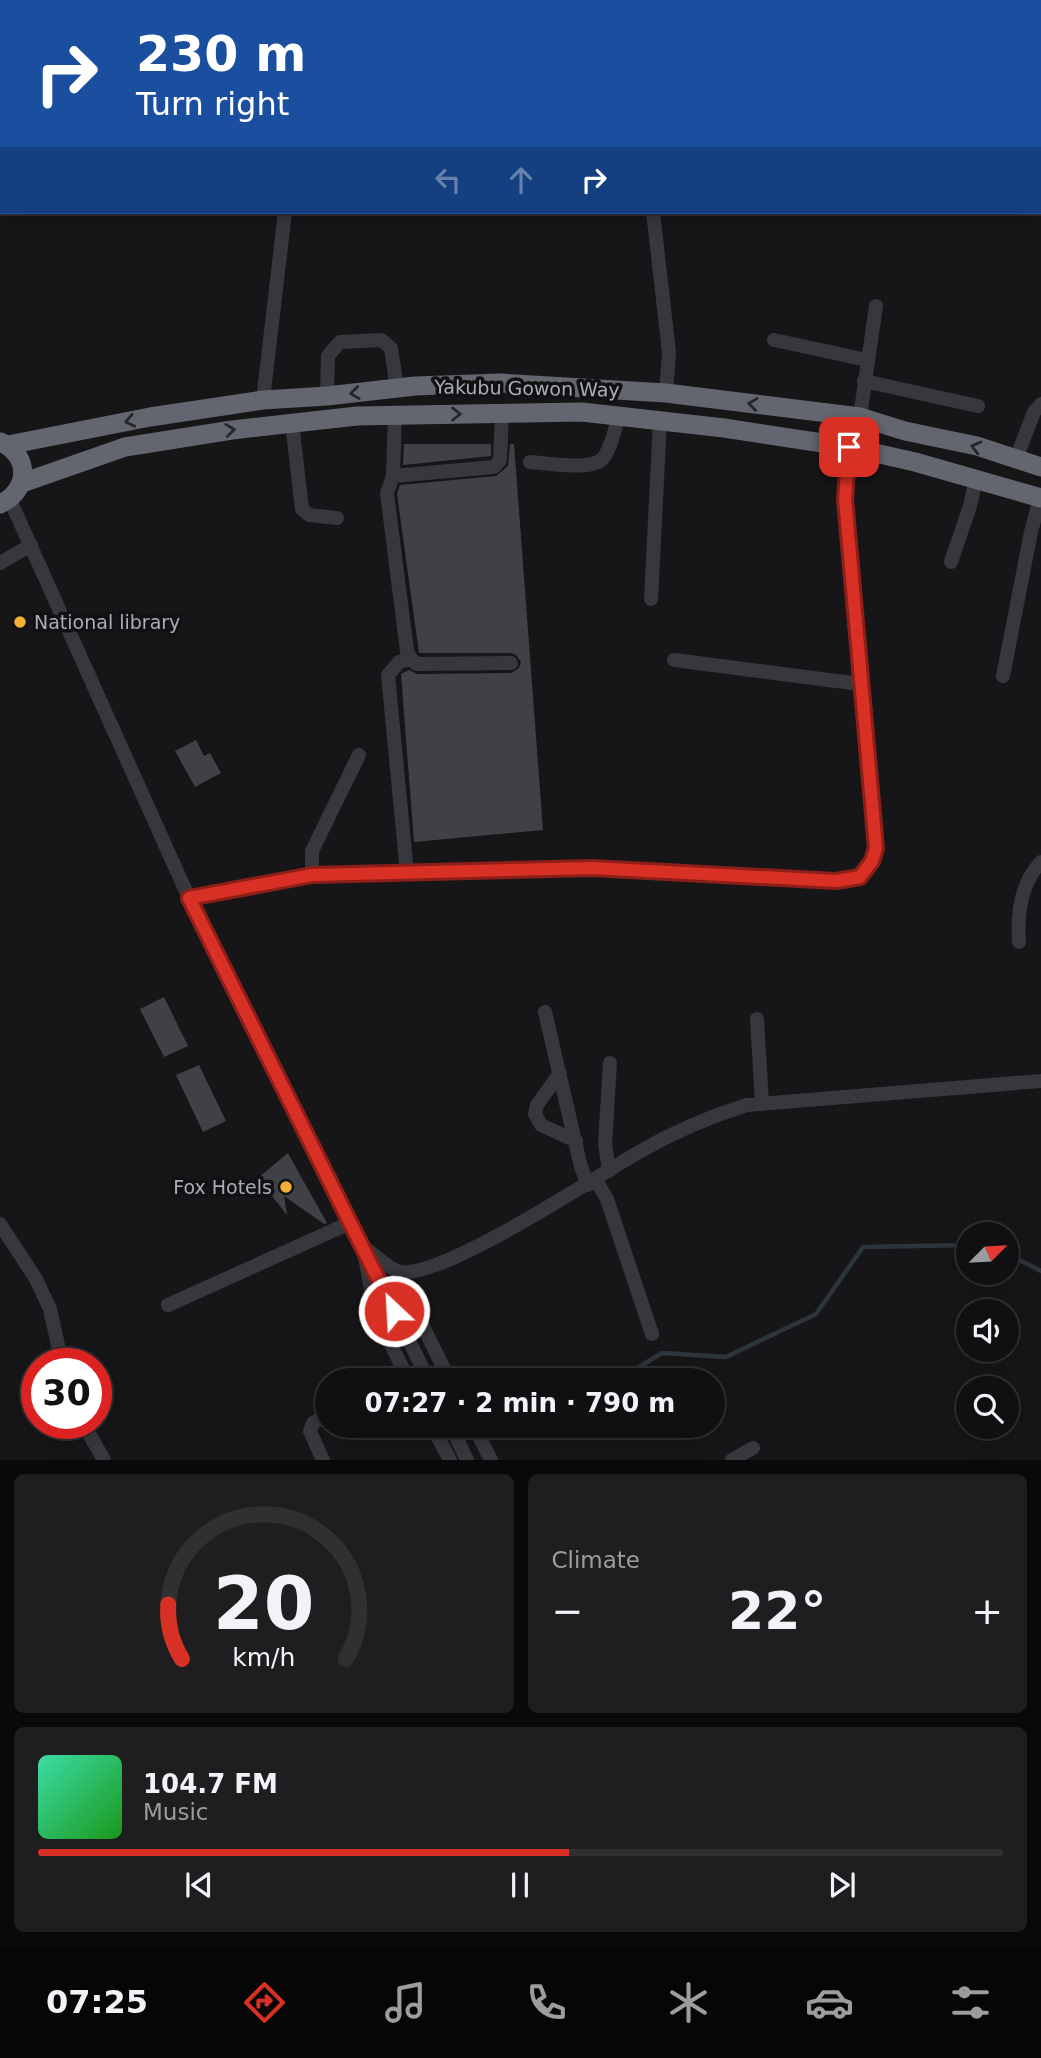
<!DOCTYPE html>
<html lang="en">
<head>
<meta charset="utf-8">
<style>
	:root { --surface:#101012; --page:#1e1e20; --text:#f1f3f6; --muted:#9c9d9f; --line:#303032; --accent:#d93025 }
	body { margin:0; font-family:"DejaVu Sans",sans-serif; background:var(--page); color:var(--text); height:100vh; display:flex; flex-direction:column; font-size:26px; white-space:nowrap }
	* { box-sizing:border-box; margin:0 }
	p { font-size:23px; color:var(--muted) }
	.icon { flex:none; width:38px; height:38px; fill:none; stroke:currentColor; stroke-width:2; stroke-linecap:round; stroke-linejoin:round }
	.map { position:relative; height:1460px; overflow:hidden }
	.side { display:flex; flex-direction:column; gap:14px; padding:14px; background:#09090a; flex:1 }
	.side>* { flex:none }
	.top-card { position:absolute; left:0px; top:0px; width:1041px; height:214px; box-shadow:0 4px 18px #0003,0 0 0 2px var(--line); background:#1a4fa0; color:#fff; overflow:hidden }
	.needle { width:46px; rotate:66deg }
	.tools { position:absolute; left:956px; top:1222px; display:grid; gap:14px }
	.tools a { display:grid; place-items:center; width:63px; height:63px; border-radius:50%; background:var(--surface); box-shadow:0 4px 18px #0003,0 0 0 2px var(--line); font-size:35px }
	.speed { position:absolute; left:21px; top:1348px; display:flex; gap:14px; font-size:35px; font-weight:700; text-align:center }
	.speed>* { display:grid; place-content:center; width:91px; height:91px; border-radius:50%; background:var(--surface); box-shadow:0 4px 18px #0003,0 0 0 2px var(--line); line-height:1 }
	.speed .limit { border:10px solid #d22; background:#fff; color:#111 }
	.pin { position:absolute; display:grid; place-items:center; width:60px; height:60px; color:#fff; margin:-30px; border-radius:14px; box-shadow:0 4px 10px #0006 }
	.me { position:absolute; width:77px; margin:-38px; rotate:335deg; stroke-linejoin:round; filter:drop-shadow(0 0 5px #0008) }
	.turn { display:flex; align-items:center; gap:24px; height:147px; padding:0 21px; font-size:32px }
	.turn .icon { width:91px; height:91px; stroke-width:2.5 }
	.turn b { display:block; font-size:49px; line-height:60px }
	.lanes { display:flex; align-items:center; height:66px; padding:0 21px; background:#0003; justify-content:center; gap:35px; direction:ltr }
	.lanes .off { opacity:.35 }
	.big { font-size:52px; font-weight:700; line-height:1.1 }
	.side .widget { flex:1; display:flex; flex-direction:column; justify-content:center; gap:10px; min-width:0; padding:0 24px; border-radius:10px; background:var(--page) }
	.side .dial { align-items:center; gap:0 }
	.dial svg { height:182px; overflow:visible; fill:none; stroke:var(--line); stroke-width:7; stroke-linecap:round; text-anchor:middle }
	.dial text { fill:var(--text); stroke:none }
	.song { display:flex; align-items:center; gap:21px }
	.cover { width:84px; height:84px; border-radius:10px; background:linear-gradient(135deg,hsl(160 70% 55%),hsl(120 70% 35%)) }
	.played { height:7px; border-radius:4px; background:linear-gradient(90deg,var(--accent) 55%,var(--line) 55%) }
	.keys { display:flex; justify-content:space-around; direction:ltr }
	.heat { display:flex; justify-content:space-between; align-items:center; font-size:38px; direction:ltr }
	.side .tiles { flex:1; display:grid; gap:14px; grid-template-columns:1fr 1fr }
	.widget:last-child { grid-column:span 2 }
	.trip { position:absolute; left:315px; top:1368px; width:410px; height:70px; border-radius:35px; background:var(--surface); box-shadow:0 4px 18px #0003,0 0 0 2px var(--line); font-weight:700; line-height:70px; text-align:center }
	.tabs { display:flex; height:112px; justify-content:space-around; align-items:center; background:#060607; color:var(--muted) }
	.tabs .icon { width:49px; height:49px }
	.tabs .current { color:var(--accent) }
	.tabs b { font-size:32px; color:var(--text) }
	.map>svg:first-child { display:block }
</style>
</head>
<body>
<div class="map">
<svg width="1041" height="1460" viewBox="0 0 1041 1460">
	<rect width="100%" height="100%" fill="#161618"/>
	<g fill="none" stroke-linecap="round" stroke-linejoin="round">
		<!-- stream -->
		<path stroke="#2c353c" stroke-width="4.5" d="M1006,1253L1041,1271
			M616,1381L662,1353L726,1357L816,1314L863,1247L968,1245
			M496,1436L522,1426"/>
	</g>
	<!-- building -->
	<path fill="#404145" d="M404,444H491V456L403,465Z
		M510,444H514L543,830L414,842L401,674L409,670L417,674L511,673L519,668L521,662L516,655L511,653H419L397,494L400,485L496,476L508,466Z
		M196,740L204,756L210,753L221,773L195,787L175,751Z
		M164,997L188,1046L164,1057L140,1009Z
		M199,1065L226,1121L203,1132L176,1075Z
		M288,1153L300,1175L327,1223L324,1224L284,1196L287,1215L258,1178Z"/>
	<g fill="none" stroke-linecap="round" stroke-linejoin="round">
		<!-- minor -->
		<path stroke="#37383d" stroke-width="14" d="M105,0L108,2
			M489,0V2
			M210,2V0
			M0,49L2,48
			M653,212L669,352L666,393
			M774,340L867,360
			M864,381L978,406
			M327,396L328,356L340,342L381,340L391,348L397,388
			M263,400L285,212
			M395,414L393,476L387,493L407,651L411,659L417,664L511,663
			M860,417L876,306
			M292,423L302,509L309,515L337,518
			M1016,459L1034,412L1041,404
			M530,462C548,463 594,472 604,457C612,446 615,428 619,415
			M393,476L494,467L500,460L502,414
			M10,500L189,898L429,1381
			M951,562L970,506L976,479
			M0,563L31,545
			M651,599L660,421
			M674,660L860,684
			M1003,676L1031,532L1040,498
			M407,873L388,675L399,662L411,659
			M312,875V851L359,755
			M189,898L312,875L591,868L836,881L860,877L872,861L876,847L846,499L849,447
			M1019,942C1017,914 1021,883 1041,862
			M545,1012L581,1167L588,1185
			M757,1019L762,1103
			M560,1073L537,1105L535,1114L541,1125L576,1141
			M609,1171L605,1144L610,1063
			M596,1180L607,1199L652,1334
			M0,1224L36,1279L50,1309L62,1363
			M369,1251C378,1258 389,1269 400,1272C442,1279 597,1176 639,1152C672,1133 711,1116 747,1105L1041,1081
			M366,1262L375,1312L409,1381
			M400,1272L417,1314L450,1381
			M168,1305L352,1222
			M393,1381L406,1374
			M83,1423L104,1460
			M432,1426L450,1460
			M451,1426L467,1460
			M474,1426L491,1460
			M323,1460L310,1431L313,1423L327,1415
			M732,1460L753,1448"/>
		<!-- highway -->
		<path stroke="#63666e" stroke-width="19" d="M8,445L150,417L263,400L327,396L415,386L500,383L666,393L860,417L905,431L977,446L1041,467
			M22,483L125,447L232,430L357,416L582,412L724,428L849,447L915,462L1041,498
			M0,504C29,491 31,456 1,442"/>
	</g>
	<!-- one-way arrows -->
	<defs><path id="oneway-chevron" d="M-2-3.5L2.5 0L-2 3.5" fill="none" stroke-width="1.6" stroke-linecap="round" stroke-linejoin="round" transform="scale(1.75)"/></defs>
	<g stroke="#26262a">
		<use href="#oneway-chevron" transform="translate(355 393) rotate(173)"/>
		<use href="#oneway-chevron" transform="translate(753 404) rotate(-173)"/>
		<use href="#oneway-chevron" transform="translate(456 414)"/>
		<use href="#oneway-chevron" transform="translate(130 421) rotate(168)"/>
		<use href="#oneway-chevron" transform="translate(230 430) rotate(-7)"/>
		<use href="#oneway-chevron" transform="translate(976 447) rotate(-165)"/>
	</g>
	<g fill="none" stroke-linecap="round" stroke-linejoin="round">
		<defs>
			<path id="route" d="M394,1311L189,898L312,875L592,868L836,881L860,877L872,861L876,848L845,499L849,447"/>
		</defs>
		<!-- route casing -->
		<use href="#route" stroke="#8d1f18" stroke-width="18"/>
		<!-- route -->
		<use href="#route" stroke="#d93025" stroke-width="12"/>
	</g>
	<!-- markers -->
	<g fill="#f2b134" stroke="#111113" stroke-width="2.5">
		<circle cx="20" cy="622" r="7"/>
		<circle cx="286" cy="1187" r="7"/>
	</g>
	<g text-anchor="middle" stroke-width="7" stroke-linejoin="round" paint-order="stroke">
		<!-- street labels -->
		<g font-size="19" fill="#a8adb8" stroke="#111113">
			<text transform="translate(527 388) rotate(1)" y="7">Yakubu Gowon Way</text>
		</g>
		<!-- poi labels -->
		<g font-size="19" fill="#a8adb8" stroke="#111113" text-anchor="start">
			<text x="34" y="629">National library</text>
			<text x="272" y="1194" text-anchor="end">Fox Hotels</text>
		</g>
	</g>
</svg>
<div class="tools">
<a><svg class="needle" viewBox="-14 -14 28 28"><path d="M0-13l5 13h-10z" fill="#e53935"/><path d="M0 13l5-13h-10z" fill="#9c9d9f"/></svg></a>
<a><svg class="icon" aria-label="sound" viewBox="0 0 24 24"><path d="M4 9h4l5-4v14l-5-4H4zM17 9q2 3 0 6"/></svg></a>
<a><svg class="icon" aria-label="search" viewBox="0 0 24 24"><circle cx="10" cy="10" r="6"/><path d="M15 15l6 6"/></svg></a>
</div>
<div class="speed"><div class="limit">30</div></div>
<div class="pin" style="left:849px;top:447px;background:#d93025"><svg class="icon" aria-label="arrive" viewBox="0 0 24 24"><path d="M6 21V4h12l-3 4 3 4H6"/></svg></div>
<svg class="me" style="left:394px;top:1311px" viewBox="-20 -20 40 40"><circle r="17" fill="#d93025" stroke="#fff" stroke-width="3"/><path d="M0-11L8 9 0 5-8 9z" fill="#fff"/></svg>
<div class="trip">07:27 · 2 min · 790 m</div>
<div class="top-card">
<div class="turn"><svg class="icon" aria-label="right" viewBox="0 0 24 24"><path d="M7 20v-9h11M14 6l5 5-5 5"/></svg><div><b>230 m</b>Turn right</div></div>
<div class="lanes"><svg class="icon off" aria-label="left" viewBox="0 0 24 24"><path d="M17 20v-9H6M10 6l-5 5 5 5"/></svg><svg class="icon off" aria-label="ahead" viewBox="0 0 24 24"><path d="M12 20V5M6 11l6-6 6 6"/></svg><svg class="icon" aria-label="right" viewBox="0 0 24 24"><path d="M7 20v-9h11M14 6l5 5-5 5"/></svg></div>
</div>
</div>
<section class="side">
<div class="tiles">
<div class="widget dial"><svg viewBox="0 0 100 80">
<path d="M14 69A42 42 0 1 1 86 69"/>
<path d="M14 69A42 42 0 0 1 8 45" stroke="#d93025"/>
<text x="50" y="56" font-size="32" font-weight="700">20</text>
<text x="50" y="72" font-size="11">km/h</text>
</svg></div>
<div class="widget"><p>Climate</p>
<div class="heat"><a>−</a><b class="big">22°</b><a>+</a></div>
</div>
<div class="widget">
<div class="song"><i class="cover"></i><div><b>104.7 FM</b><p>Music</p></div></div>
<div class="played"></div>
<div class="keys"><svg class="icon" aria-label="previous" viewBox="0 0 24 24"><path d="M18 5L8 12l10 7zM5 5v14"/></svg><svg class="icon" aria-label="pause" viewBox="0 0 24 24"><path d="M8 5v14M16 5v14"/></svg><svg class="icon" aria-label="next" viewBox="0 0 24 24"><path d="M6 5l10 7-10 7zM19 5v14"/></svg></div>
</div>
</div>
</section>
<nav class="tabs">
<b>07:25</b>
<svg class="icon current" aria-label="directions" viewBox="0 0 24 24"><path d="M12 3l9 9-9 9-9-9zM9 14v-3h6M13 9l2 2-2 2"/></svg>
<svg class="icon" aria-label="music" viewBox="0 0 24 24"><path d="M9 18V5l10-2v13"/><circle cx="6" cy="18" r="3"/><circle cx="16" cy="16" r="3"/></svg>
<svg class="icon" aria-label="phone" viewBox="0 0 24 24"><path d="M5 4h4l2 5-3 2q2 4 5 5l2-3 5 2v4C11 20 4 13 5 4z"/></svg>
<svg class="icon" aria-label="climate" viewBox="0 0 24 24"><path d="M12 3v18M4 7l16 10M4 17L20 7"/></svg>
<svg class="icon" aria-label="car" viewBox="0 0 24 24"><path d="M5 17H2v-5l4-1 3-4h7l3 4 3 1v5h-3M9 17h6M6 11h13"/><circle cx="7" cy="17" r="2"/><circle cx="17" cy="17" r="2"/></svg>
<svg class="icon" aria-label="filters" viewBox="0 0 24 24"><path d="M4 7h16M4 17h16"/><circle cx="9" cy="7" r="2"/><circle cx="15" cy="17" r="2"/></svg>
</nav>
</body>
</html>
